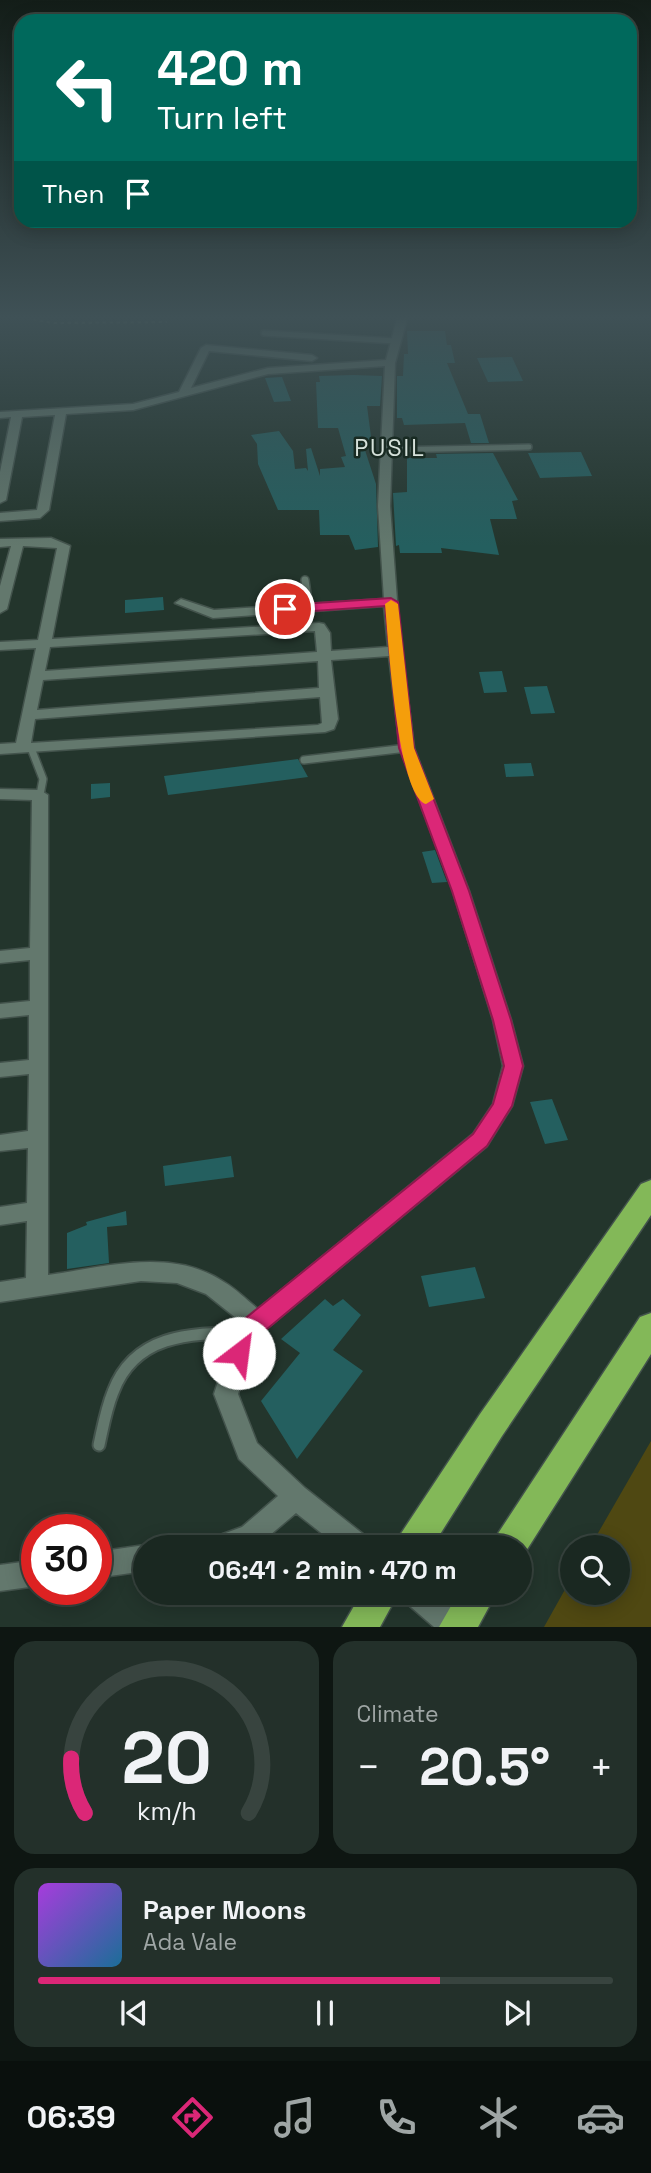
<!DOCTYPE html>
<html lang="en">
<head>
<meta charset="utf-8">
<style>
	:root { --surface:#1a2821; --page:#23302a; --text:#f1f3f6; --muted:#9fa6a5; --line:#38443f; --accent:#db2777 }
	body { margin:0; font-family:"Space Grotesk",sans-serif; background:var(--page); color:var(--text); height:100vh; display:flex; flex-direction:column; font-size:26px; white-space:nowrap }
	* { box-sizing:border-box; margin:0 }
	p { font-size:23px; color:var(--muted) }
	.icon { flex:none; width:38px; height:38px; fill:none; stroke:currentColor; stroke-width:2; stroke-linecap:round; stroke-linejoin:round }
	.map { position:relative; height:1627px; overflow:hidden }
	.panel { display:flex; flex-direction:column; gap:14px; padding:14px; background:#0e1612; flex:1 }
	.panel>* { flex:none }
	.banner { position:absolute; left:14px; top:14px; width:623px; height:214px; border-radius:21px; box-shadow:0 4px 18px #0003,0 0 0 2px var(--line); background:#00695c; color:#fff; overflow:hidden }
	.controls { position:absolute; left:560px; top:1535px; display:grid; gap:14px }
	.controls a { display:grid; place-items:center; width:70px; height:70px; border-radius:50%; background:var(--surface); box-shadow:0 4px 18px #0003,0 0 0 2px var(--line); font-size:35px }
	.speed { position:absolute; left:21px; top:1514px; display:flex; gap:14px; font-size:35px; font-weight:700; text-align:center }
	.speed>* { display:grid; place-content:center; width:91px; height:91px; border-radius:50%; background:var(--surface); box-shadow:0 4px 18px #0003,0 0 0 2px var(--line); line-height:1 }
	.speed .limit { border:10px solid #d22; background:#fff; color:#111 }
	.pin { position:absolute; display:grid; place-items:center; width:60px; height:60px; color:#fff; margin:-30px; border:4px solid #fff; border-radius:50%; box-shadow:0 2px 7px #0007 }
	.me { position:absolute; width:77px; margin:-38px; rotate:30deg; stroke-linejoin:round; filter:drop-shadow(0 0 5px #0008) }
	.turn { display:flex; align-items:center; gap:24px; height:147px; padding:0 28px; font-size:32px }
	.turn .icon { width:91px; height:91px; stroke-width:2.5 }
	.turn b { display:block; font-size:49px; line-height:60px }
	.then { display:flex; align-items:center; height:66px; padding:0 28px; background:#0003; gap:14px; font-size:26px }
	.big { font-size:52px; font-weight:800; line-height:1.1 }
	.panel .card { flex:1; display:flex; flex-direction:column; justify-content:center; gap:10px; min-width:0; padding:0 24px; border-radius:21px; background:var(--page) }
	.panel .dial { align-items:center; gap:0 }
	.dial svg { height:182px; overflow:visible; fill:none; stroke:var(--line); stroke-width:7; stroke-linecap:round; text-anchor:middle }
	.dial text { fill:var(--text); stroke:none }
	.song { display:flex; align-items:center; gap:21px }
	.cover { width:84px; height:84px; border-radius:10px; background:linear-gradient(135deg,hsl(280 70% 55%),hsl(200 70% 35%)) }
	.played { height:7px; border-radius:4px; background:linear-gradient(90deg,var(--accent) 70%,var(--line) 70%) }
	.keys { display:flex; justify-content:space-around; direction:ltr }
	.heat { display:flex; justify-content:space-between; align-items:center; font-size:38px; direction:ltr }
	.panel .tiles { flex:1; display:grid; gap:14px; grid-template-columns:1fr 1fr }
	.card:last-child { grid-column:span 2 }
	.trip { position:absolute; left:133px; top:1535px; width:399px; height:70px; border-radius:35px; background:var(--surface); box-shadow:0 4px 18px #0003,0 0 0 2px var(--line); font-weight:800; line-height:70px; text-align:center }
	.dock { display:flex; height:112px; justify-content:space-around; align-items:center; background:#0a100d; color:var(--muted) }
	.dock .icon { width:49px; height:49px }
	.dock .active { color:var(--accent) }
	.dock b { font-size:32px; color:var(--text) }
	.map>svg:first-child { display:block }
</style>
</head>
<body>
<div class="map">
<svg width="651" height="1627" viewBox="0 0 651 1627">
	<rect width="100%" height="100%" fill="#23352c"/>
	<!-- green -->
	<path fill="#4f4812" d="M651,1441V1627H544L572,1577V1592H618V1547H590Z"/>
	<!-- building -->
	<path fill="#245f5f" d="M407,331H445L447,345H451L455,363H447L468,414H480L489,443H471L465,423L404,425L402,418H397V376H403L404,354H408Z
		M512,357L523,381L488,382L477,358Z
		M353,375L382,376L380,406H367L372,444H363L376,484L378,547L355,550L349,535H320L319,510H278L258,464L257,444L251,435L279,431L293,451L295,469L306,468L308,471L306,449L311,448L320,476V469L345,467L341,457L346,456L338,428H318L316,382H320L319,376Z
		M282,377L291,401L274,402L265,378Z
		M581,452L592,476L540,478L528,453Z
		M493,453L518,500L512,501L517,519H490L499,555L441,548L442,553H400L399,545L396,546L393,493L407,492V458H437L436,454Z
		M163,597L164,610L125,613V600Z
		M502,671L507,692L484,693L479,672Z
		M547,686L555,713L531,714L524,687Z
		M298,759L308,777L168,795L164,776Z
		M531,763L534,776L506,777L504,764Z
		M110,783V797L91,799V784Z
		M435,850L445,877L447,882L432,883L422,852Z
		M552,1099L568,1140L545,1144L530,1102Z
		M231,1156L234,1177L165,1186L163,1166Z
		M126,1211L127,1225L107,1227L109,1263L67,1269V1233L87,1225L86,1222Z
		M475,1267L485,1298L429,1307L421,1276Z
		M325,1299L333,1306L343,1299L361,1315L333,1350L363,1371L297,1459L261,1401L300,1353L281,1339Z"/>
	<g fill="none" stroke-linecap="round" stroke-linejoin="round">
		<defs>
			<path id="service-far2" d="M264,333L395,341
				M386,450L529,447"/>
			<path id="service-far1" d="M305,580L309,608
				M31,748L43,779L40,795
				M304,760L407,748"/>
			<path id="service" d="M99,1445C103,1427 106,1409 113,1392C134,1335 189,1333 242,1333"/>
			<path id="minor" d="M397,319H407L395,363L390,506L399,627L414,748L469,891L511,1020L523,1066L512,1106L487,1146L254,1339L238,1394L257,1443L305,1488L368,1538L372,1547H339L296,1513L256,1547H208L212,1538L242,1527L278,1496L239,1459L214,1394L234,1333L241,1322L206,1294L177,1283L141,1281L0,1302V1282L26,1278L27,1221L0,1225V1207L27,1203L28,1148L0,1151V1135L28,1131L29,1074L0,1077V1063L29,1060V1015L0,1018V1004L30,1001V960L0,963V951L30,948L32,800L0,799V789L40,790L48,795V1275C105,1267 172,1247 224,1282C236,1289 247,1300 258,1309L473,1134L493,1104L503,1066L493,1020L453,891L400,748L389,656L331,660L338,719L334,729L325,732L0,754V744L16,743L36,648L0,650V642L38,640L57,548L23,546L7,609L0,613V586L11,546L0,547V539L51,538L70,546L52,639L319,623L324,624L330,633L331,651L388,647L384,606L213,618L175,603L181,599L214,610L384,599L378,506L385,366L268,374L133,410L66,414L49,510L40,518L0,521V513L37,510L55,415L22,417L6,500L0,503V472L11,417L0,418V412L133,404L179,392L201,348L206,345L312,355L317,358L312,361L209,351L191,388L268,368L386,360ZM315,631L317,652L45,671L50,647ZM318,661L319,688L37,710L43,680ZM320,697L322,723L318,725L31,743L35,719Z
				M145,1545L149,1547H145V1571L96,1578V1552Z
				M37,1560V1586L0,1591V1565Z
				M400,1592H434L464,1618L468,1627H434L404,1601Z"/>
			<path id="motorway" d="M651,1180V1215L502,1436L432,1547H395L400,1535L480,1414L641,1184Z
				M651,1313V1354L521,1559L520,1547H492L497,1535L640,1317Z
				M362,1592H399L380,1627H342Z
				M459,1592H497L478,1627H439Z"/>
		</defs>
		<!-- service-far2 casing -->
		<use href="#service-far2" stroke="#43534c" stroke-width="8"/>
		<!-- service-far1 casing -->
		<use href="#service-far1" stroke="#43534c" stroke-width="10"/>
		<!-- service casing -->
		<use href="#service" stroke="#43534c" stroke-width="15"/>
		<!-- minor casing -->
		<use href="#minor" stroke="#43534c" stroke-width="3"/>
		<!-- motorway casing -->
		<use href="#motorway" stroke="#43534c" stroke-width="3"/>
		<!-- path -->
		<path stroke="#707f77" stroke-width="2" stroke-dasharray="3.5 3.5" stroke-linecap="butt" d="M33,319L52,323L167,322"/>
		<!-- service-far2 -->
		<use href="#service-far2" stroke="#63786d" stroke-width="5"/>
		<!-- service-far1 -->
		<use href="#service-far1" stroke="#63786d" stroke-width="7"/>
		<!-- service -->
		<use href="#service" stroke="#63786d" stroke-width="11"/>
		<!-- minor -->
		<use href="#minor" fill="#63786d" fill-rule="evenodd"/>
		<!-- motorway -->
		<use href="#motorway" fill="#83b858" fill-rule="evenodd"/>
	</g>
	<!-- sky -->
	<linearGradient id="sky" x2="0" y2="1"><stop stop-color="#131d18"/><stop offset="0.58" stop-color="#3f5156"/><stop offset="1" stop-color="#3f5156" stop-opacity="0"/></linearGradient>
	<rect width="651" height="547" fill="url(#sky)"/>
	<!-- route -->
	<path fill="#db2777" stroke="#8e194d" stroke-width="2" d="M391,598L398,602L414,748L469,891L511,1020L523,1066L512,1106L487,1146L255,1339L247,1361L239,1364L231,1361L227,1353L237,1325L473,1134L493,1104L504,1066L493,1020L452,891L399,748L385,606L285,613L279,609L285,605Z"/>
	<!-- slow -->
	<path fill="#f59e0b" d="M391,600L398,604L414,748L434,799L426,804C397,796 388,635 385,604Z"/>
	<g text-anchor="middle" stroke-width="5" stroke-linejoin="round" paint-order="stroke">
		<!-- far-quarter labels -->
		<g font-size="23" letter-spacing="2" fill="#d6e1db" stroke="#192b23">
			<text x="390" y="456">PUSIL</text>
		</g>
	</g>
</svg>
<div class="controls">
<a><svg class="icon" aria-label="search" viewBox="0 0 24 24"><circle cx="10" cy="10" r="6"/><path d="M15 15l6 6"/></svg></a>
</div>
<div class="speed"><div class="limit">30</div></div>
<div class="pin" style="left:285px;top:609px;background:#d93025"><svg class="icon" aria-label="arrive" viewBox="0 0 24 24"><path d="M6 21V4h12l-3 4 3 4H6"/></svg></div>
<svg class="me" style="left:239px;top:1353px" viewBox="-20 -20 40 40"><circle r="19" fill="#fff"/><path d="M0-13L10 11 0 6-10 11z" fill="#db2777"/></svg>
<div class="trip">06:41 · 2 min · 470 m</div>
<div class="banner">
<div class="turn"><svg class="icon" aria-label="left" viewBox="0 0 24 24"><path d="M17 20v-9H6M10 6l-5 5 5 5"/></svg><div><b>420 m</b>Turn left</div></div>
<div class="then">Then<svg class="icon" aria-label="arrive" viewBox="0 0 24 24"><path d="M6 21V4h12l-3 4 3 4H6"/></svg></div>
</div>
</div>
<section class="panel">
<div class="tiles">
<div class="card dial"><svg viewBox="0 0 100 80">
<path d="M14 69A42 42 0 1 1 86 69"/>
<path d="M14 69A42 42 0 0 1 8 45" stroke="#db2777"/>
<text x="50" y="56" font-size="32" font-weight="700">20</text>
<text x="50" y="72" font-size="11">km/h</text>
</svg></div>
<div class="card"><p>Climate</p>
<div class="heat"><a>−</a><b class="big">20.5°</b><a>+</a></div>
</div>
<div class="card">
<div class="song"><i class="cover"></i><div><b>Paper Moons</b><p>Ada Vale</p></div></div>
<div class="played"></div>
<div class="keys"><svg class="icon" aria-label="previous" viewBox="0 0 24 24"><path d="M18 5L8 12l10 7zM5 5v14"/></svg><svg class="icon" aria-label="pause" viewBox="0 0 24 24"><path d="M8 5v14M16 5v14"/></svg><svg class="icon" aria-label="next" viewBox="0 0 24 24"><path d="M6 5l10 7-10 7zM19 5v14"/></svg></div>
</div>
</div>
</section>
<nav class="dock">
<b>06:39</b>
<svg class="icon active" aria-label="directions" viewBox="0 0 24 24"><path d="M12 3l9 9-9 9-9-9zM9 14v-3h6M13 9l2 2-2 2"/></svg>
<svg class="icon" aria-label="music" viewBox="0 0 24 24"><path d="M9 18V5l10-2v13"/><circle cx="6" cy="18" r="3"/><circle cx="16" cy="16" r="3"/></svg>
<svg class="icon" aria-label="phone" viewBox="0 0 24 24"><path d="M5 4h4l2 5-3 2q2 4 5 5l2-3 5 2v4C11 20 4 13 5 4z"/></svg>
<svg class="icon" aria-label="climate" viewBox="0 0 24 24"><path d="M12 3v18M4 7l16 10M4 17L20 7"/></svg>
<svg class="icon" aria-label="car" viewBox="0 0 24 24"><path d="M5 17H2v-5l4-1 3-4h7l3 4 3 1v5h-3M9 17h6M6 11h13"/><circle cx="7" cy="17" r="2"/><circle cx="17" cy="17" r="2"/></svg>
</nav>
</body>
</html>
